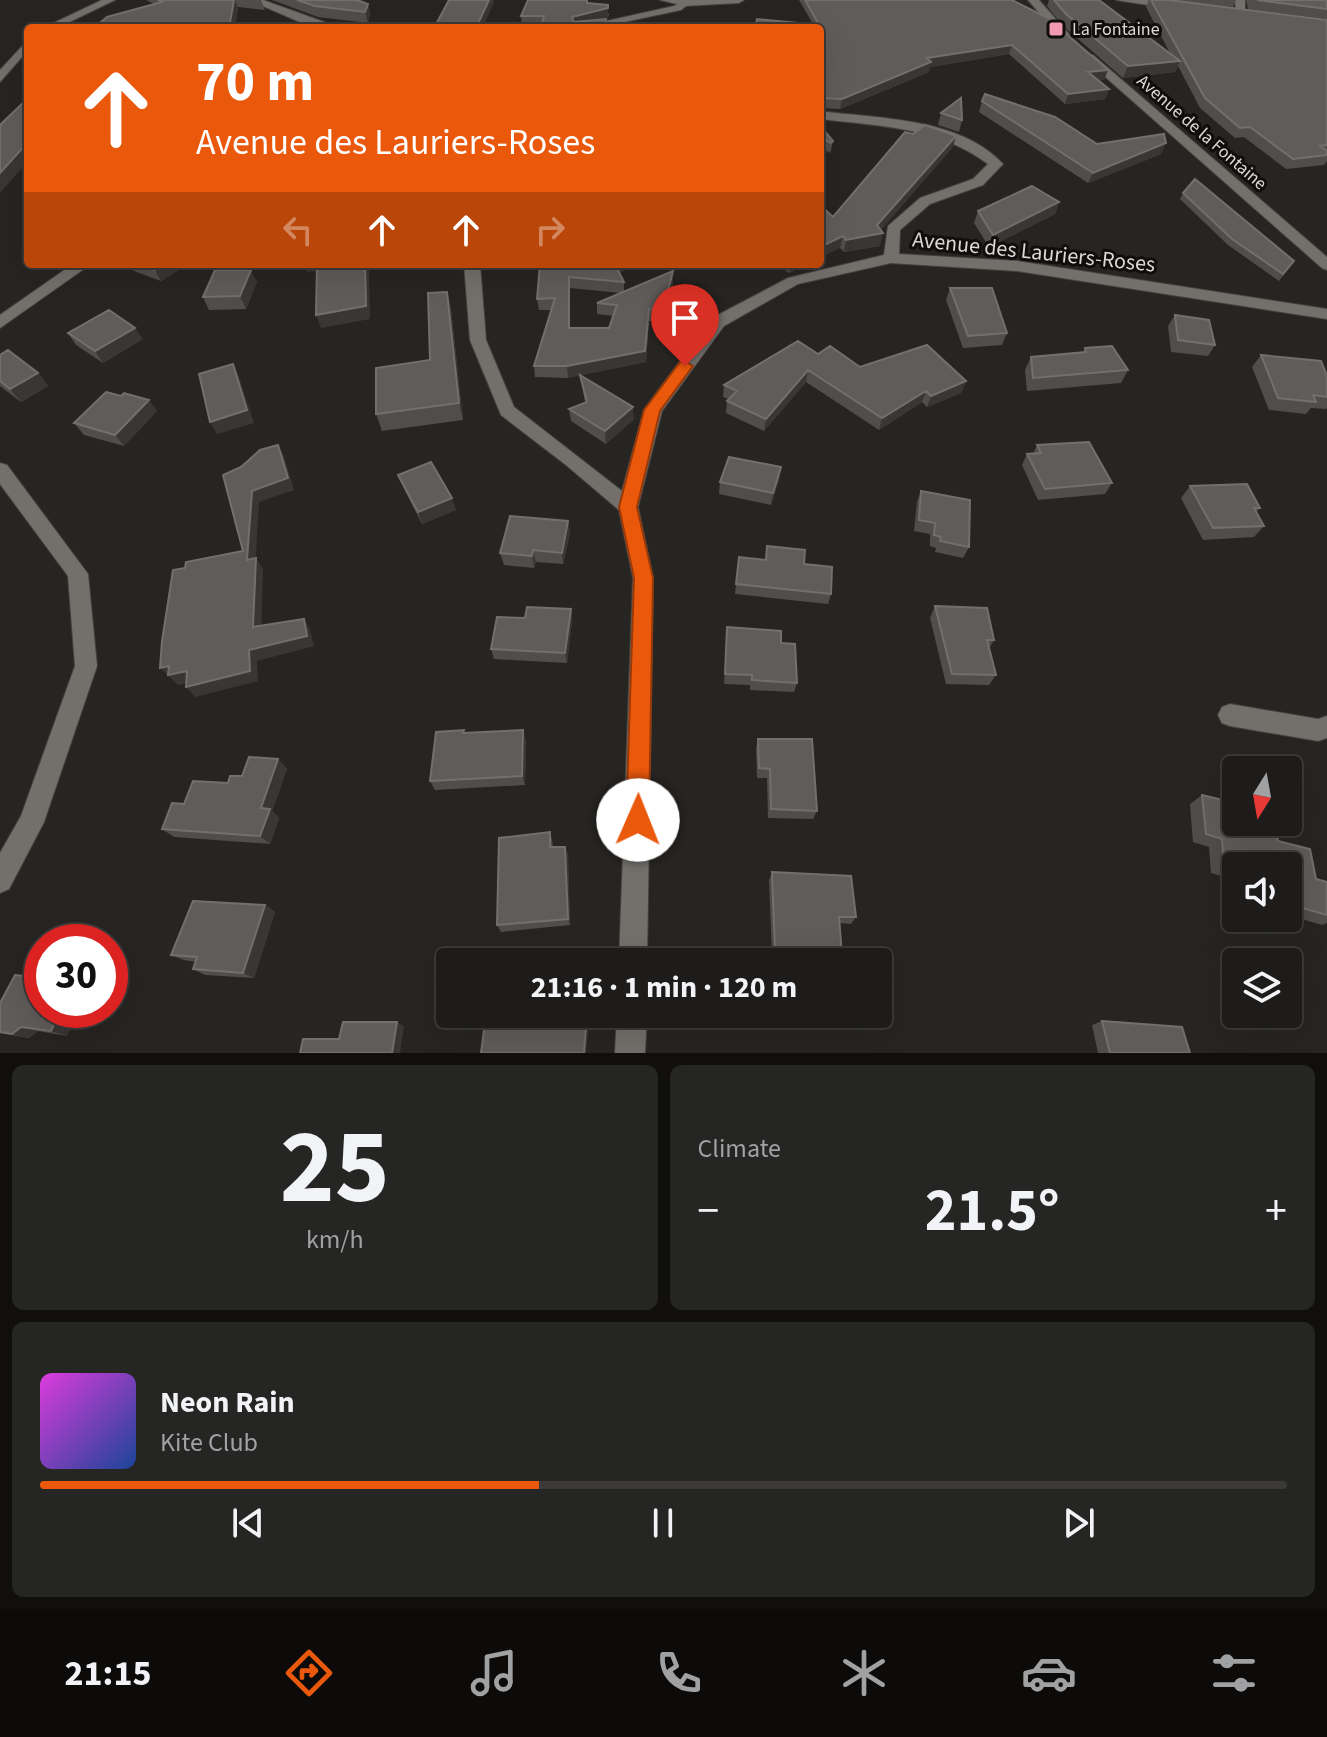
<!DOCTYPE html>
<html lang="en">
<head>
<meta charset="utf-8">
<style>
	:root { --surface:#1d1c1a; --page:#252523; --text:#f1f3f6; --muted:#a0a1a2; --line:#3b3a39; --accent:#ea580c }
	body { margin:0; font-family:"Source Sans 3",sans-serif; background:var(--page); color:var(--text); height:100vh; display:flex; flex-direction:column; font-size:30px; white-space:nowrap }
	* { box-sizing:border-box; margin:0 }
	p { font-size:26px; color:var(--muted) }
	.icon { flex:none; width:44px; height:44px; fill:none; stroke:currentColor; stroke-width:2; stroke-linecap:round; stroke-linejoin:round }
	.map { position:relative; height:1053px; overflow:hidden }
	.side { display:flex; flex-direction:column; gap:12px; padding:12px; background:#100f0e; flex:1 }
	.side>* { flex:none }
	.banner { position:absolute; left:24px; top:24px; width:800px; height:244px; border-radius:8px; box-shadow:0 8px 32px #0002,0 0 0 2px var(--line); background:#ea580c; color:#fff; overflow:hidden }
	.needle { width:52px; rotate:191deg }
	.controls { position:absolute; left:1222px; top:756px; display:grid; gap:16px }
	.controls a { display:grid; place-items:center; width:80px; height:80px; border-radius:8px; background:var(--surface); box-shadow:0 8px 32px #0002,0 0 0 2px var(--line); font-size:40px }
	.speed { position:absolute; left:24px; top:924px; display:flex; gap:16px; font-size:40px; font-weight:700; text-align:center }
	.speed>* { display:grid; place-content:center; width:104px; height:104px; border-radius:50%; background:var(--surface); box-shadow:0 8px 32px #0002,0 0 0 2px var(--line); line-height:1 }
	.speed .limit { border:12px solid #d22; background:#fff; color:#111 }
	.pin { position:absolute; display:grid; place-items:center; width:68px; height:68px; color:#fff; margin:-82px -34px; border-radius:50% 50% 50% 0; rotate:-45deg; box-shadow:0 0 8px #0007 }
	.pin .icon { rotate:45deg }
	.me { position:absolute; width:88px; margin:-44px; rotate:1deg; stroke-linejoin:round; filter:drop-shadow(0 0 6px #0008) }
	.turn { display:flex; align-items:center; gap:28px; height:168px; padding:0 40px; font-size:36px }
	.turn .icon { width:104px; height:104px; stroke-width:2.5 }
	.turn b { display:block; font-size:56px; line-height:68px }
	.lanes { display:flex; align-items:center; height:76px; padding:0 40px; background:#0003; justify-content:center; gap:40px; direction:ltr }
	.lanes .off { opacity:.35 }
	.big { font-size:60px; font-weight:700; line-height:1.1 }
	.side .widget { flex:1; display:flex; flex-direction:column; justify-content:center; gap:12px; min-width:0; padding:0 28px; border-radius:12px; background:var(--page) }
	.side .dial { align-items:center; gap:0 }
	.dial b { font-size:104px; line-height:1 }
	.song { display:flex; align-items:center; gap:24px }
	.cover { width:96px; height:96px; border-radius:12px; background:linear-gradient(135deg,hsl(300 70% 55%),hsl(220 70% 35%)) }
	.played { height:8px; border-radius:4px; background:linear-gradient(90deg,var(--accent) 40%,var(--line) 40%) }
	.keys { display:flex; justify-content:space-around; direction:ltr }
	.heat { display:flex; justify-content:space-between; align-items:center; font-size:44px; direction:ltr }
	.side .tiles { flex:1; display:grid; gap:12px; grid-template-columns:1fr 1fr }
	.widget:last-child { grid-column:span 2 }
	.trip { position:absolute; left:436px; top:948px; width:456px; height:80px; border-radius:8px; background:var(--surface); box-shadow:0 8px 32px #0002,0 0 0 2px var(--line); font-weight:700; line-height:80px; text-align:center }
	.menu { display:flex; height:128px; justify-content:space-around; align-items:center; background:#0c0b0a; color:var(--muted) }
	.menu .icon { width:56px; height:56px }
	.menu .selected { color:var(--accent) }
	.menu b { font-size:36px; color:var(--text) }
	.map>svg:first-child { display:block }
</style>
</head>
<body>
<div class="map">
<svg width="1327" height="1053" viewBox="0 0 1327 1053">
	<rect width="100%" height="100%" fill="#272522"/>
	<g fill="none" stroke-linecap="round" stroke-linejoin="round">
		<defs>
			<path id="street" d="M102,0H115L57,28H43Z
				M249,0H263L341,28L302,23Z
				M685,0L690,3L681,10L596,28H575L674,6Z
				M1235,0H1245V15L1236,13Z
				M28,40V50L0,82V70Z
				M820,111C879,119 959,117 1003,164L983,185L930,204L900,230L899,254L1017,261L1327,309V319L1017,271L891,263L798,284L724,326L662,411L638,507L653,578L647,962H619L633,578L619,510L566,465L501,415L470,340L464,264H480L486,340L514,407L622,491L644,410L712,318L788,278L884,255L888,226L920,198L973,179L988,164C939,127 879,126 820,119Z
				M73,264H91L0,328V315Z
				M0,463L7,465L88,574L97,666L44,822L9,889L0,893V853L21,816L75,666L68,576L0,484Z
				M1230,704L1318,719L1327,716V738L1318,741L1230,726L1222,723L1218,715L1222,707Z
				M617,1014H647L645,1053H615Z"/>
			<path id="secondary" d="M660,0H744L739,3L685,6Z
				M1028,0H1039L1069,34V38H1061Z
				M1116,0H1148L1178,6L1173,9Z
				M1085,55H1093L1327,257V270L1322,268L1085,59Z"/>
		</defs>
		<!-- street casing -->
		<use href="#street" stroke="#454340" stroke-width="2"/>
		<!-- secondary casing -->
		<use href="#secondary" stroke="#454340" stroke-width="2"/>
		<!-- street -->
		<use href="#street" fill="#73706c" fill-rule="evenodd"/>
		<!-- secondary -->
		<use href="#secondary" fill="#73706c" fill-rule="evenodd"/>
	</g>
	<!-- wall -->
	<path fill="#514d4c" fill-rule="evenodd" d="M146,0H261L265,10L238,7L235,28H94L154,4Z
		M272,0H357L368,4L370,14L368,23L318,17Z
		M528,0H588V3L609,14L608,18L599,20L606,19L607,28H541L542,25L522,26L521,16Z
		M799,0H1012L1108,70L1104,80H1098L1109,89L1105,99L1065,104L1009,54L930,67L929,72L840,109L820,108V28L813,24Z
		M1049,0H1099L1171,55L1146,7L1149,0H1168L1327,20V161L1324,165L1286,169L1244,137L1235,138L1200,108L1178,66L1175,72L1123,78L1062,25L1047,6Z
		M1168,0H1236L1233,7Z
		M1246,0H1327V19L1248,9Z
		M982,101L1097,144L1161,154L1088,183L979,112Z
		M941,113L962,120L959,132L938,125Z
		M820,126L833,141L831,150L830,153L820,147Z
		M953,147L880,230V246L844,252L840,248L833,217Z
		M1183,193L1289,268L1279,281L1228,245L1180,199Z
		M1059,202L1055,214L989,247L974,223L978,211Z
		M130,264H188L161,281L134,271Z
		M540,264L620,273L624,282V292L673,271V283L663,322L649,321L646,362L581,375L634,419L606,444L571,421L569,409L585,402L580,375L568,378L535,377L534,366L551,310H539L537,299ZM570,288L621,293L597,303V314L613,316L609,328H570Z
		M777,264H808L789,273Z
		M257,282L246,309L209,310L203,297Z
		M950,288L1007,333L1002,345L963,348L946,300Z
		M447,292L451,309L463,420L382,431L376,414L430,360Z
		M1175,315L1215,345L1208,356L1171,352L1168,326Z
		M68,333L143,339L103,363L76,345Z
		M1085,348L1128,370L1121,383L1027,391L1025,370L1031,357L1083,352Z
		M818,354L860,367L966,381L961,393L927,407L922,402L879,430L806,382L764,431L726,413L727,401L728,399L723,397L724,385Z
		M0,355L38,373L48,386L21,402L0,386Z
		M1261,355L1327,376V408L1326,409L1311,408L1306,414L1269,410L1252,367Z
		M157,411L124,446L84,435L74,423Z
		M1037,445L1112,483L1105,494L1038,500L1022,465L1027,454H1033Z
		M781,467L779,480L771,505L719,494L720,482Z
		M398,475L456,510L422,524L403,487Z
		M1190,486L1260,508L1256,513L1264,526L1254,537L1203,540L1181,498Z
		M921,491L969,547L963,558L935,552L936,548L930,546V534L914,531L917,502Z
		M568,521L570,533L563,564L536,562L534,568L504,565L500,553Z
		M767,546L804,564L831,594L828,604L735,594L739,557L765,560Z
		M935,606L994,640L989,649L996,675L989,685L946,684L930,618Z
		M571,609L572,620L567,663L494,659L491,649L525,618Z
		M727,627L781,643L797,683L794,692L750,690V685L724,684Z
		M465,733L526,740L525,785L435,790L430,781Z
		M758,739L817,811L813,819L768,818L767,778H757L756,749Z
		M278,759L287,769L272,811L279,818L270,844L174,837L162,829L184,804Z
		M1202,795L1229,817L1278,841L1316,879L1327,882V923L1322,925L1288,915V866H1236V880L1211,873L1209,847L1193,842L1190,804Z
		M550,832L552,840L553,847H565L568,855L570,925L501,932L497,925Z
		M772,872L856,917L851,924L840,923L842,955L837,961L772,956L769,880Z
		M265,905L275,912L254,978L205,975L193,969L196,962L184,960L171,955Z
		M0,1003L67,1036L38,1031L29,1038L0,1033Z
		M1102,1021L1190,1053H1098L1092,1025Z"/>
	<!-- shaded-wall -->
	<path fill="#3a3635" d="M234,0H235L238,7L235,28H229Z
		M489,0H493L494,2L483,28H476Z
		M368,4L370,14L368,23L365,12Z
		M608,5V18L573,26L572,17Z
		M1012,45L1009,54L930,67L929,72L840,109L842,99L927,58Z
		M1180,61L1175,72L1123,78L1128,66Z
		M1108,70L1104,80L1084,82L1088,72Z
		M1109,89L1105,99L1065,104L1068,94Z
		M956,136L953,147L877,235L883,233L880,246L844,252L846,240L877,225Z
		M28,142V161L0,193V173Z
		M1166,143L1161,154L1088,183L1093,173Z
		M1059,202L1055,214L989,247L993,235Z
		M843,236L840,248L820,258V247Z
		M165,264H188L161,281L155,270Z
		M304,264H319L321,271L307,272Z
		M365,264H369L370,319L321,328L316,315Z
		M615,264H637L616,275Z
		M790,264H808L789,273Z
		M251,270L257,282L246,309L240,296Z
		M673,271V283L663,322V311Z
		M569,277L570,288V340L569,328Z
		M447,292L451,309L463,420L459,403Z
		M649,309L646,362L568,378L567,366Z
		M135,328L143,339L103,363L95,351Z
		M233,364L239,377L254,423L217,434L210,422Z
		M808,370L806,382L764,431L766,419Z
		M38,373L48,386L21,402L10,389Z
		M966,381L961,393L927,407L931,396Z
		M926,391L922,402L879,430L882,418Z
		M149,400L157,411L124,446L115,435Z
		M633,407L634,419L606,444L605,431Z
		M278,445L284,456L294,490L259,502L255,571L247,560L252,491Z
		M781,467L779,480L771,505L773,493Z
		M452,498L456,510L422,524L418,512Z
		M568,521L570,533L563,564L562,553Z
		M533,550L536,562L534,568L532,556Z
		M256,558L263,569L261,637L253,627Z
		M571,609L572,620L567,663L565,653Z
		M304,619L310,630L314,646L257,661L258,681L195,697L186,687Z
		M169,666L187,671L196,681L178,685L160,668Z
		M523,730L526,740L525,785L522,776Z
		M278,759L287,769L272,811L279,818L270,844L260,836L261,808Z
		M565,847L568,855L570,925L568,919Z
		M265,905L275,912L254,978L243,973Z
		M61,1010H79L67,1036L51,1031Z
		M587,1014H590L586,1053H584Z
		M397,1022L404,1026L400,1053H392Z
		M21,1027L38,1031L29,1038L12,1034Z"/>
	<!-- building -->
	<path fill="#605c5a" stroke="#736f6e" stroke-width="2" d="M158,0H234L229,28H94L107,17L162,2Z
		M297,0H357L368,4L365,12L315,6Z
		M449,0H489L476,28H434Z
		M528,0H587V3L608,5V8L572,17L574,22L606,19L605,28H541L544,16H521Z
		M805,0H1012L1048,18L1108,70L1088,72L1109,89L1068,94L1012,45L927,58L931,62L842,99L820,98V28H755L757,19L819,25Z
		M1054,0H1099L1180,61L1128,66L1066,14Z
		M1151,0H1169L1327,20V145L1320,146L1327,151V155L1293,159L1250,127L1240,128L1205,98Z
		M1257,0H1327V9Z
		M985,94L1055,117L1097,144L1164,134L1166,143L1093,173L982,101Z
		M28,98V142L0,173V125Z
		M961,98L962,120L941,113Z
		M925,125L956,136L877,225L883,233L846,240L843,236L820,247V205L833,217L905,132L913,134Z
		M820,126L833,141L831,143L820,137Z
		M1195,179L1294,261L1283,274L1232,239L1183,193Z
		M1032,186L1059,202L993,235L978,211Z
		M137,264H165L155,270Z
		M317,264H365L366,306L316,315Z
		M540,264H615L624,282L569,277V328H609L617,305L597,303L673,271L663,311L649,309L645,351L567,366H534L555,298L537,299Z
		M215,270H251L240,296L203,297Z
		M950,288H992L1007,333L968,336Z
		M447,292L459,403L376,414V368L430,360L428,293Z
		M109,310L135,328L95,351L68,333Z
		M1175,315L1209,320L1215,345L1178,340Z
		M798,341L818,354L830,346L860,367L927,345L966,381L931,396L926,391L882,418L808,370L766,419L727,401L737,391L724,385Z
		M1112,346L1128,370L1033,378L1031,357L1086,352L1085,348Z
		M8,350L38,373L10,389L0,381V355Z
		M1261,355L1321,361L1327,376V397L1313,395L1316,402L1278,398Z
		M233,364L247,410L210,422L199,374Z
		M580,375L633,407L605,431L569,409L587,402Z
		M106,392L121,396L124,393L149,400L115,435L74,423Z
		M1089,442L1112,483L1045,489L1027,454L1041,453L1037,445Z
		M278,445L288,478L252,491L247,560L256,558L253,627L304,619L307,636L249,650L250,671L186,687L187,671L168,675L169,666L160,668L162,641L173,570L185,568L186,562L243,551L223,475L241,467L260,450Z
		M729,457L781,467L773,493L720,482Z
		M431,462L452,498L418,512L398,475Z
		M1247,484L1260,508H1254L1264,526L1213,528L1190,486Z
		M921,491L970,500L969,547L940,541L941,537L934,535L935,523L919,520Z
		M510,516L568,521L562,553L533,550L532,556L500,553Z
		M767,546L805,550L804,564L832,567L831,594L736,584L739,557L766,560Z
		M935,606L987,608L994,640H987L996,675L952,674Z
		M527,607L571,609L565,653L491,649L497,617L525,618Z
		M727,627L781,631V643L795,644L797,683L752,680V675L725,674Z
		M464,730L463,733L523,730L522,776L430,781L436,732Z
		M758,739H812L817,811L771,809L770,769L759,768Z
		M249,757L278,759L261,808L270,809L260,836L162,829L172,803L184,804L193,781L228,783L230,776H242Z
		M1202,795L1227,801L1229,817L1236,819V822H1247L1276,831L1278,841L1310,849L1316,879L1327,882V915L1288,904V866H1236V868L1224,865L1222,839L1206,834Z
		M550,832V847H565L568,919L497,925L499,838Z
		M772,872L851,876L856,917H839L842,955L775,950Z
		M193,901L265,905L243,973L193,969L197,957L171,955Z
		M15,975L42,978V1010H61L51,1031L21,1027L12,1034L0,1032V1003Z
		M486,1014H587L584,1053H481Z
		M1102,1021L1182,1027L1190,1053H1110Z
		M343,1022H397L392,1053H300L303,1039H339Z"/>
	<!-- route -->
	<path fill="#ea580c" stroke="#983908" stroke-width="2" d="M685,361L693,366L660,411L637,507L653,578L649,820L646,828L638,832L629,828L626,820L634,578L619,507L644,410L680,362Z"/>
	<!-- markers -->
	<rect fill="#f29aaf" stroke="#0f0e0d" stroke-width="3" x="1048" y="21" width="16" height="16" rx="4"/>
	<g text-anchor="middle" stroke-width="6" stroke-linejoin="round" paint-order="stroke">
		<!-- far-poi labels -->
		<g font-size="18" fill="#dbd9d7" stroke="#0f0e0d" text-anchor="start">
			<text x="1072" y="35">La Fontaine</text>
		</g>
		<!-- far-street labels -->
		<g font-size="18" fill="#dbd9d7" stroke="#0f0e0d">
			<text transform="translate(1202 132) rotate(41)" y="6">Avenue de la Fontaine</text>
		</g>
		<!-- street labels -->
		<g font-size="22" fill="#dbd9d7" stroke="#0f0e0d">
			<text transform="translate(1034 251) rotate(6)" y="8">Avenue des Lauriers-Roses</text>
		</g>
	</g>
</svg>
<div class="controls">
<a><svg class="needle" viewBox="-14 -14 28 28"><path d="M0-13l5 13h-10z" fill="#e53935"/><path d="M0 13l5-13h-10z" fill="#a0a1a2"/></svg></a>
<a><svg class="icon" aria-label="sound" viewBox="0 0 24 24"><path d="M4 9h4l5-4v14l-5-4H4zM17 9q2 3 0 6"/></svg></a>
<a><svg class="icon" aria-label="layers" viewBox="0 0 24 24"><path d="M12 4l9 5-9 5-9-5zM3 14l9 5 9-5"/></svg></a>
</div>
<div class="speed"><div class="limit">30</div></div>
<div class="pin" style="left:685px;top:366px;background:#d93025"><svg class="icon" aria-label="arrive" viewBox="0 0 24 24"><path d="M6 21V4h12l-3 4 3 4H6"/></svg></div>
<svg class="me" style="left:638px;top:820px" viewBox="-20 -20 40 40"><circle r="19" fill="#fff"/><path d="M0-13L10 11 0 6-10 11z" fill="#ea580c"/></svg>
<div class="trip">21:16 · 1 min · 120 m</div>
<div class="banner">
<div class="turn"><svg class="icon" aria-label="ahead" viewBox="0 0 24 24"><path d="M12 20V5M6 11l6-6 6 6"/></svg><div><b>70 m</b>Avenue des Lauriers-Roses</div></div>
<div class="lanes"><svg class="icon off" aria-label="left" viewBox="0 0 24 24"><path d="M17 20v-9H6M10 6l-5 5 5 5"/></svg><svg class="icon" aria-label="ahead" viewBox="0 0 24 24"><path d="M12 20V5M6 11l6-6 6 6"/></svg><svg class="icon" aria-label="ahead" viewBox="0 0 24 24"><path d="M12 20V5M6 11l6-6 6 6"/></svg><svg class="icon off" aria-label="right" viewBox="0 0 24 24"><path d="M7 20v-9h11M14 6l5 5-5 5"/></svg></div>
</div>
</div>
<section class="side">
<div class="tiles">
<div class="widget dial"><b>25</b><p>km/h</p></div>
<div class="widget"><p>Climate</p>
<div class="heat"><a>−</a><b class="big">21.5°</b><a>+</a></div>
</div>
<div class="widget">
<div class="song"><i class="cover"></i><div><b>Neon Rain</b><p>Kite Club</p></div></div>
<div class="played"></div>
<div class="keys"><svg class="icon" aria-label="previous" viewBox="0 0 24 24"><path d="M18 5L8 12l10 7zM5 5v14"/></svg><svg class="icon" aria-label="pause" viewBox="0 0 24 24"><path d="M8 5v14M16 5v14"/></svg><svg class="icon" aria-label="next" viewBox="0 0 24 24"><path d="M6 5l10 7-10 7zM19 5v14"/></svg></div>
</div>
</div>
</section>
<nav class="menu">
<b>21:15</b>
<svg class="icon selected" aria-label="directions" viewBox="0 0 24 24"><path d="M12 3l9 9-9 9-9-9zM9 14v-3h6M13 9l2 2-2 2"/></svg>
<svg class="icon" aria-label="music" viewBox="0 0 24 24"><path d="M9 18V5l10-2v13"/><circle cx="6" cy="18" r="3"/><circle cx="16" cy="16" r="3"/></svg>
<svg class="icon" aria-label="phone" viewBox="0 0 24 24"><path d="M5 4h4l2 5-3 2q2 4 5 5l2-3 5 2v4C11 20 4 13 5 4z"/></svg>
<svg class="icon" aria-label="climate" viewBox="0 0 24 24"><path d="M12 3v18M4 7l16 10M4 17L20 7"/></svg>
<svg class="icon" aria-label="car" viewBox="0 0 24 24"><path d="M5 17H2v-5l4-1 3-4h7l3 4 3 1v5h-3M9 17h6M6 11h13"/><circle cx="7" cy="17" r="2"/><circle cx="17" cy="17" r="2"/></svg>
<svg class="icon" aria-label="filters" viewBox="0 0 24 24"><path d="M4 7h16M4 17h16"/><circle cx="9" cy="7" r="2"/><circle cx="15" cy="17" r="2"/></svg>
</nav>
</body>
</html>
